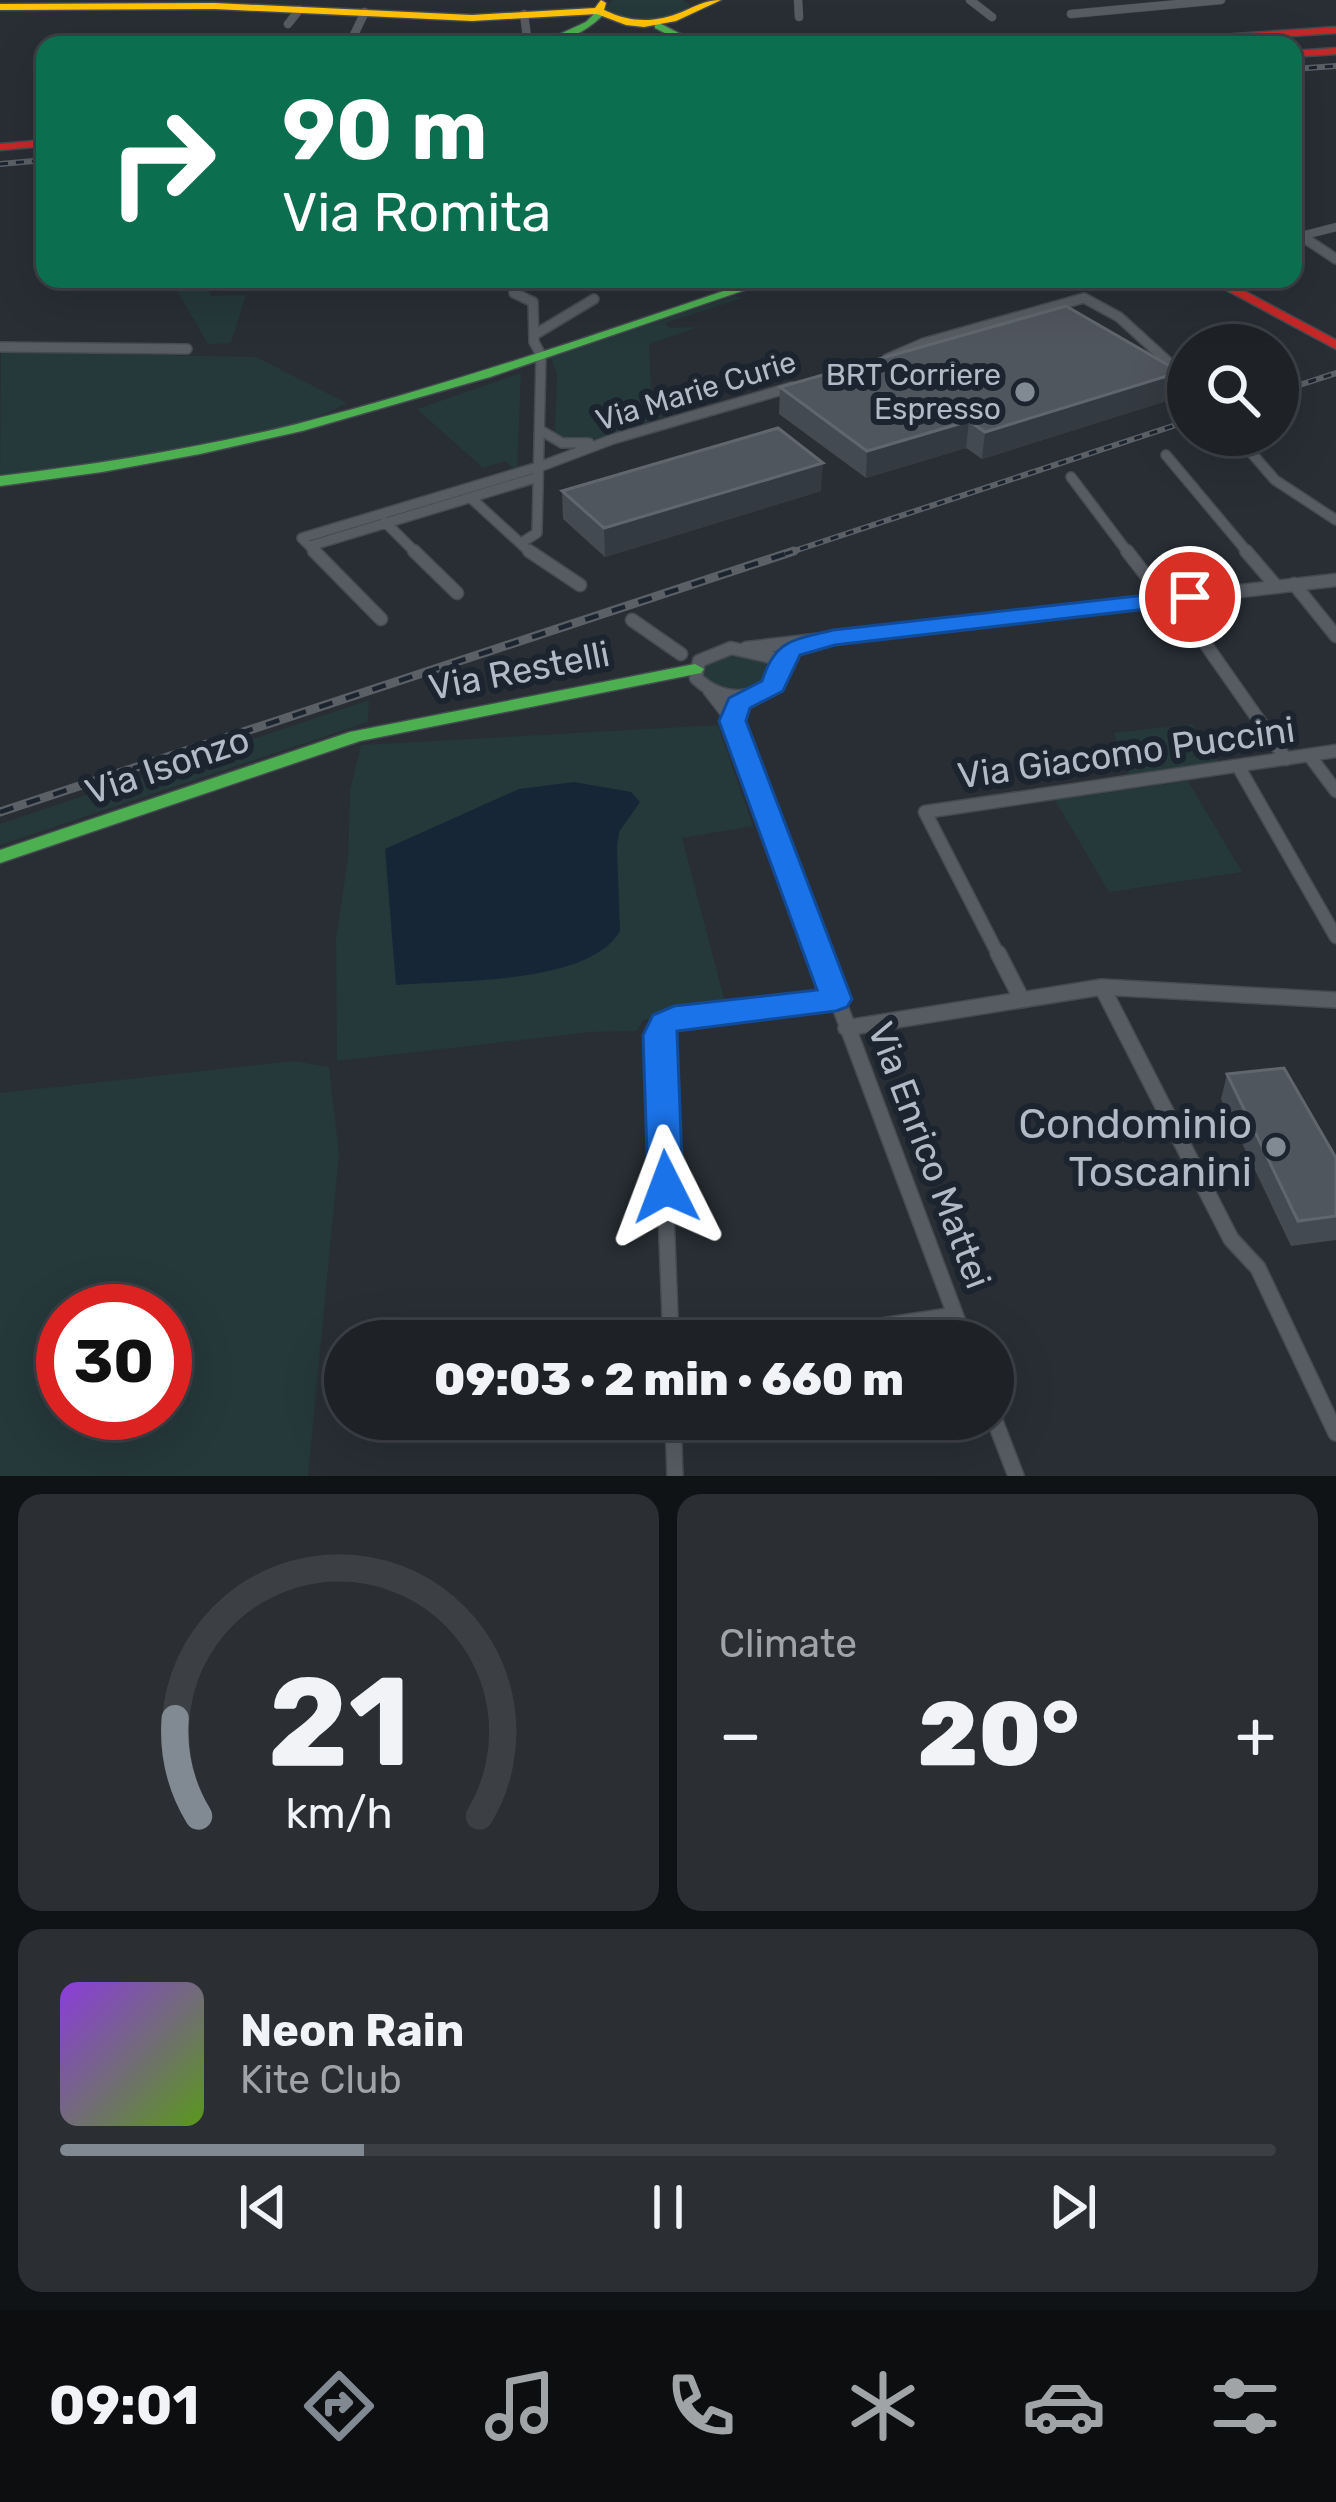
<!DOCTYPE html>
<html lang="en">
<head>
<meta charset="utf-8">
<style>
	:root { --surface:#1e2227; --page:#2b2f33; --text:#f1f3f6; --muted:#a1a4a7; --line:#3c3f44; --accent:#818993 }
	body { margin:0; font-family:Rubik,sans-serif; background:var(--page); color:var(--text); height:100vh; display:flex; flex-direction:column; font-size:45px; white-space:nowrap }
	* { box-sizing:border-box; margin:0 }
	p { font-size:39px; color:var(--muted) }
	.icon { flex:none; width:66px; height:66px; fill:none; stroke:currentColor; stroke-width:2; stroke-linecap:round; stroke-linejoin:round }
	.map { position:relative; height:1476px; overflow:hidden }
	.details { display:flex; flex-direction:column; gap:18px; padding:18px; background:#101315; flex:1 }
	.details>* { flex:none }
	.banner { position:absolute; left:36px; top:36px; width:1266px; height:252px; border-radius:24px; box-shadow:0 12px 48px #0002,0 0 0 3px var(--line); background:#0b6e4f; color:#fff; overflow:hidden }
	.fabs { position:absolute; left:1167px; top:324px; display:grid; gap:24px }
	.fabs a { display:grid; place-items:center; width:132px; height:132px; border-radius:50%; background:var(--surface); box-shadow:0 12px 48px #0002,0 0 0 3px var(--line); font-size:60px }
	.speed { position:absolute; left:36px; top:1284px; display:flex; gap:24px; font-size:60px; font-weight:700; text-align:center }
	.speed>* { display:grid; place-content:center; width:156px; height:156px; border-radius:50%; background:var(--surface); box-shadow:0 12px 48px #0002,0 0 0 3px var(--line); line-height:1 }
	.speed .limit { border:18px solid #d22; background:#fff; color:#111 }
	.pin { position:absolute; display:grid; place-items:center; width:102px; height:102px; color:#fff; margin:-51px; border:6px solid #fff; border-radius:50%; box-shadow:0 3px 12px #0007 }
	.me { position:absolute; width:132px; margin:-66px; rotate:357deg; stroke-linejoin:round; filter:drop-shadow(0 0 9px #0008) }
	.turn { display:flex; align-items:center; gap:42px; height:252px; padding:0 48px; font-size:54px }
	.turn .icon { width:156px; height:156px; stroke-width:2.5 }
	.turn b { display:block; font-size:84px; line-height:102px }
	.big { font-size:90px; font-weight:800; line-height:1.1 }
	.details .card { flex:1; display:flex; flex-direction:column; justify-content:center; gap:18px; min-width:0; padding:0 42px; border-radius:24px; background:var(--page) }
	.details .dial { align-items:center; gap:0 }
	.dial svg { height:312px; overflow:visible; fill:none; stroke:var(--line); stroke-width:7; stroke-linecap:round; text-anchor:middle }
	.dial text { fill:var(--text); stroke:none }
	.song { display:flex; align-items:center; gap:36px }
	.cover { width:144px; height:144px; border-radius:18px; background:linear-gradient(135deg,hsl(270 70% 55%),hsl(90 70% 35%)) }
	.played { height:12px; border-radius:6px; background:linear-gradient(90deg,var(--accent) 25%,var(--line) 25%) }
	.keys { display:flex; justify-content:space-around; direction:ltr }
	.heat { display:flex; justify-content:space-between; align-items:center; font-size:66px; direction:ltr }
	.details .tiles { flex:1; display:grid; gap:18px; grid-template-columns:1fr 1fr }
	.card:last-child { grid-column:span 2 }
	.trip { position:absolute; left:324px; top:1320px; width:690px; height:120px; border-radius:60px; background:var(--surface); box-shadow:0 12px 48px #0002,0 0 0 3px var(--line); font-weight:800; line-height:120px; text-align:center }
	.menu { display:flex; height:192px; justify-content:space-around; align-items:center; background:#0c0e10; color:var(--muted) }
	.menu .icon { width:84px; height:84px }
	.menu .selected { color:var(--accent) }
	.menu b { font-size:54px; color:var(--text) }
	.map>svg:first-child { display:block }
</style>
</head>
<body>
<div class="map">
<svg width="1336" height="1476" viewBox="0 0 1336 1476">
	<rect width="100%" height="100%" fill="#282e34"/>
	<!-- green -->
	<path fill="#25383a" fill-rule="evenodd" d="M612,0H683L690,5C676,30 626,24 604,10Z
		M170,279H205L211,296L246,295L231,343L208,344Z
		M734,296L743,298L665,323L669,328L698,327L649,344L652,413L664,417C631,426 586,452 555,433L557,374L551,358Z
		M1,352L256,357L347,403C245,456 113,466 0,474Z
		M521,373L517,471L505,461L483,468L417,409Z
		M732,653L764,660L771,678C751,694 723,697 704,677L707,663Z
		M369,700L368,722L0,845V824Z
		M1192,724L1221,764L1130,777L1114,733Z
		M718,725L753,826L682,838L726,1006L643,1020L637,1031L590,1032L337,1061L336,939L348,859L350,791L361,745Z
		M1188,781L1242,872L1109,892L1055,800Z
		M293,1061L329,1067L339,1154L308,1476H0V1093ZM165,1311V1413H63V1311Z"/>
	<!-- water -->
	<path fill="#172637" d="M574,782L631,792L640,802L619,832L617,847L620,931C589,985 455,980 396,985L385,849L519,789Z"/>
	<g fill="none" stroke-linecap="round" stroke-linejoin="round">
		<defs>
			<path id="street-far3" d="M798,0L799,17
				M970,0L992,17
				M1071,14L1221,0
				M288,24L299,10
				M349,45L365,12
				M512,45L527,37L524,14
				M1293,231L1310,242
				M1301,236L1336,227"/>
			<path id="street-far2" d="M1306,239L1336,259
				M514,293L533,302L534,342L541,355L537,533L521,543
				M534,335L594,299
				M0,347L187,349
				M887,359L924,343L1084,298L1119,317L1188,380
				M540,430L562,443H589
				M1236,435L1275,480L1336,520
				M1166,455L1249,554
				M539,467L613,439L792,387
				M1071,477L1129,554
				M471,498L532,554
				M385,522L417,554
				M310,546L302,538L535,468
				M310,546L535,478
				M310,546L317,554"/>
			<path id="street-far1" d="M314,551L381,619
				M414,551L457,593
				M529,551L580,585
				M1127,551L1165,600
				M1246,551L1276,586
				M1294,584L1336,636
				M1174,599L1286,759
				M632,620L681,654
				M731,648L771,657L780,671L779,679C753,702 721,702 696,678L699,661Z
				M746,648L1336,580
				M709,690L733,721L821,956
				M1309,755L1336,791
				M1238,766L1336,937
				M999,956L925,812L1336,751"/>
			<path id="street" d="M820,953L965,1341
				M998,953L1021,998
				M1102,987L1231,1239L1258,1268L1336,1433
				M846,1028L1102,987L1336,1000
				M671,1341L659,1035L674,1018L836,999
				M783,1341L955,1315
				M993,1416L1016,1476
				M673,1419L675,1476"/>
			<path id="fast" d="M597,11L605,13C588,31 561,45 536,45L586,22Z
				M655,24H661L702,45H689L655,28Z
				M759,279H777L490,377L302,431L200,454L102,472L0,486V476C100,464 199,448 297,424C453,384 606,331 759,279Z
				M695,664L704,669L701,673L360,741L0,863V850L350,732Z"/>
			<path id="slow" d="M601,0L606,3L604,10C631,23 655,23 682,12C696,6 706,0 721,0L676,21L644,27L626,25L597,14L472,21L214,9L0,10V4L214,3L472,15L595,8Z"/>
			<path id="jam" d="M1336,27V33L1164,45H1116L1121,42Z
				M1336,48V54L1293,57V51Z
				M45,140V146L0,150V144Z
				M1206,279H1222L1336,340V349Z"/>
		</defs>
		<!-- street-far3 casing -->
		<use href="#street-far3" stroke="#454a51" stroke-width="9"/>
		<!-- street-far2 casing -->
		<use href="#street-far2" stroke="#454a51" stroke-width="12"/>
		<!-- street-far1 casing -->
		<use href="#street-far1" stroke="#454a51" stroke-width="15"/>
		<!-- street casing -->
		<use href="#street" stroke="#454a51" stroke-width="18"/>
		<!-- fast casing -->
		<use href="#fast" stroke="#454a51" stroke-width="3"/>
		<!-- slow casing -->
		<use href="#slow" stroke="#454a51" stroke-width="3"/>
		<!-- jam casing -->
		<use href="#jam" stroke="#454a51" stroke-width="3"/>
		<!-- street-far3 -->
		<use href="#street-far3" stroke="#575c63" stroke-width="8"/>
		<!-- street-far2 -->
		<use href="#street-far2" stroke="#575c63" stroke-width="9"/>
		<!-- street-far1 -->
		<use href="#street-far1" stroke="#575c63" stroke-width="12"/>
		<!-- street -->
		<use href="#street" stroke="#575c63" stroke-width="15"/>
		<!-- fast -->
		<use href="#fast" fill="#4caf50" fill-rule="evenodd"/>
		<!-- slow -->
		<use href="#slow" fill="#ffc107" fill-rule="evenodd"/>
		<!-- jam -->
		<use href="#jam" fill="#c62828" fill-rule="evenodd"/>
		<defs>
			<path id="rail-far1" d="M1293,69L1336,66
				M0,164L45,160
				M1278,392L1336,373
				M785,554L1188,421"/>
			<path id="rail" d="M0,812L794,551"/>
		</defs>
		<!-- rail-far1 casing -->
		<use href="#rail-far1" stroke="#5b6066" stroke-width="6"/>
		<!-- rail casing -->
		<use href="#rail" stroke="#5b6066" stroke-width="9"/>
		<!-- rail-far1 -->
		<use href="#rail-far1" stroke="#1b242f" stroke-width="3" stroke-dasharray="8" stroke-linecap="butt"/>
		<!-- rail -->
		<use href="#rail" stroke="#1b242f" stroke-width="4.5" stroke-dasharray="14" stroke-linecap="butt"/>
	</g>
	<!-- wall -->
	<path fill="#444a52" d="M780,387L1176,398L982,459L966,448L866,478L779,414Z
		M562,491H821L605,557L563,519Z
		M1227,1074L1336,1158V1240L1291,1246L1221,1099Z"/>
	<!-- shaded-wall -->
	<path fill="#343a41" d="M1180,372L1176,398L982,459L985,432Z
		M969,421L966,448L866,478L867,451Z
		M823,463L821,491L605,557L604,528Z"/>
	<!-- building -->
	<path fill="#50565e" stroke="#5f666e" stroke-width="3" d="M1066,306L1180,372L985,432L969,421L867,451L780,387Z
		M778,428L823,463L604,528L562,491Z
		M1284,1068L1336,1158V1216L1298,1221L1227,1074Z"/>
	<!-- route -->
	<path fill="#1a73e8" stroke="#114b97" stroke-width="3" d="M1190,590L1203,597L1199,603L835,645L800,655L783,691L750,708L746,721L852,999L847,1007L836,1011L677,1031L683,1187L678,1197L666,1201L653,1197L648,1187L643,1035L653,1015L674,1006L817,990L719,721L729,698L762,681C775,639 794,640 833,630Z"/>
	<!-- markers -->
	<g fill="#818993" stroke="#1b242f" stroke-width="4.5">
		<circle cx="1025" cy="392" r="12"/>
		<circle cx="1276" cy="1147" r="12"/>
	</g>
	<g text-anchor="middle" stroke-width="12" stroke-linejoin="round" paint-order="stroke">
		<!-- far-poi labels -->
		<g font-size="30" fill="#b1bac6" stroke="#1b242f" text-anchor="end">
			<text x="1001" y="385">BRT Corriere<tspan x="1001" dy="34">Espresso</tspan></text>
		</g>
		<!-- far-street labels -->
		<g font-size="30" fill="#b1bac6" stroke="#1b242f">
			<text transform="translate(696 391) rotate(-17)" y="10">Via Marie Curie</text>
		</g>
		<!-- street labels -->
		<g font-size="36" fill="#b1bac6" stroke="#1b242f">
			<text transform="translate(519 670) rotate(-11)" y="13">Via Restelli</text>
			<text transform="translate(1126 752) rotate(-8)" y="13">Via Giacomo Puccini</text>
			<text transform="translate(167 765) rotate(-19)" y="13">Via Isonzo</text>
			<text transform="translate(930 1155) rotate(69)" y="13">Via Enrico Mattei</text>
		</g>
		<!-- near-poi labels -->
		<g font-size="42" fill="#b1bac6" stroke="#1b242f" text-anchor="end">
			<text x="1252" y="1138">Condominio<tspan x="1252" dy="48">Toscanini</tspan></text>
		</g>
	</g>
</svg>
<div class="fabs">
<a><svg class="icon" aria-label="search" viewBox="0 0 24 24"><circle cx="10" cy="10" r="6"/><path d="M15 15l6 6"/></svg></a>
</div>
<div class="speed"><div class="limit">30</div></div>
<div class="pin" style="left:1190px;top:597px;background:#d93025"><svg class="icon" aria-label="arrive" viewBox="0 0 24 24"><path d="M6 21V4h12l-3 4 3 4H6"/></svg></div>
<svg class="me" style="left:666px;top:1187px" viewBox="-20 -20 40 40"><path d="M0-17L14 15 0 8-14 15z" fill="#1a73e8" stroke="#fff" stroke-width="4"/></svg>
<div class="trip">09:03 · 2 min · 660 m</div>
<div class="banner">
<div class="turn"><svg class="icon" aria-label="right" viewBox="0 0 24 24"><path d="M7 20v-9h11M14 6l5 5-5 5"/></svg><div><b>90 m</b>Via Romita</div></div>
</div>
</div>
<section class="details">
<div class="tiles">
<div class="card dial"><svg viewBox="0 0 100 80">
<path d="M14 69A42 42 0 1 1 86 69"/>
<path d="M14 69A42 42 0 0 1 8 44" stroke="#818993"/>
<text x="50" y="56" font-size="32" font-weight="700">21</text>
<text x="50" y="72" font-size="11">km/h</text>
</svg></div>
<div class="card"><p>Climate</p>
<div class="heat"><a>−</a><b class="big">20°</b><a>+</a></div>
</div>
<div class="card">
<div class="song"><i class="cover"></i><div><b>Neon Rain</b><p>Kite Club</p></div></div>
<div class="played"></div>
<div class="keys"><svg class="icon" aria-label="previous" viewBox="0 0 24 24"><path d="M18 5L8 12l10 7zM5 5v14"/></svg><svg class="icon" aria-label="pause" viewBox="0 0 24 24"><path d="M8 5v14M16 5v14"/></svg><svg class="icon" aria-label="next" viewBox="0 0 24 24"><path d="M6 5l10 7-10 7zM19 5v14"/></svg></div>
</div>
</div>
</section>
<nav class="menu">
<b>09:01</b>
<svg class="icon selected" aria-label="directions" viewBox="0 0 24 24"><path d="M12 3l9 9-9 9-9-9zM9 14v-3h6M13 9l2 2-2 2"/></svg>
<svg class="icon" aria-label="music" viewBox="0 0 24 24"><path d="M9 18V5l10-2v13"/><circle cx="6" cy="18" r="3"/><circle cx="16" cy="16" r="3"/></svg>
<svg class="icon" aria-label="phone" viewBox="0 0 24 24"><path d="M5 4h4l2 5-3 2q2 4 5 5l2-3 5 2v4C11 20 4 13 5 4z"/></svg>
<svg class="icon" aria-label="climate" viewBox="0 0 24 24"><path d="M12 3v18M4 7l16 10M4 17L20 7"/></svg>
<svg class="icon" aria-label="car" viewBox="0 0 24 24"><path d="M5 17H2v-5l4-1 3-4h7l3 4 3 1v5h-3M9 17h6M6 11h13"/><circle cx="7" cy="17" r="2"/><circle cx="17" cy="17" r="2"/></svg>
<svg class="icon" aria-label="filters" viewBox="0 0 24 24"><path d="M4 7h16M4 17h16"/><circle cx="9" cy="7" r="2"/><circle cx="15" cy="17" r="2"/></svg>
</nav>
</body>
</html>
